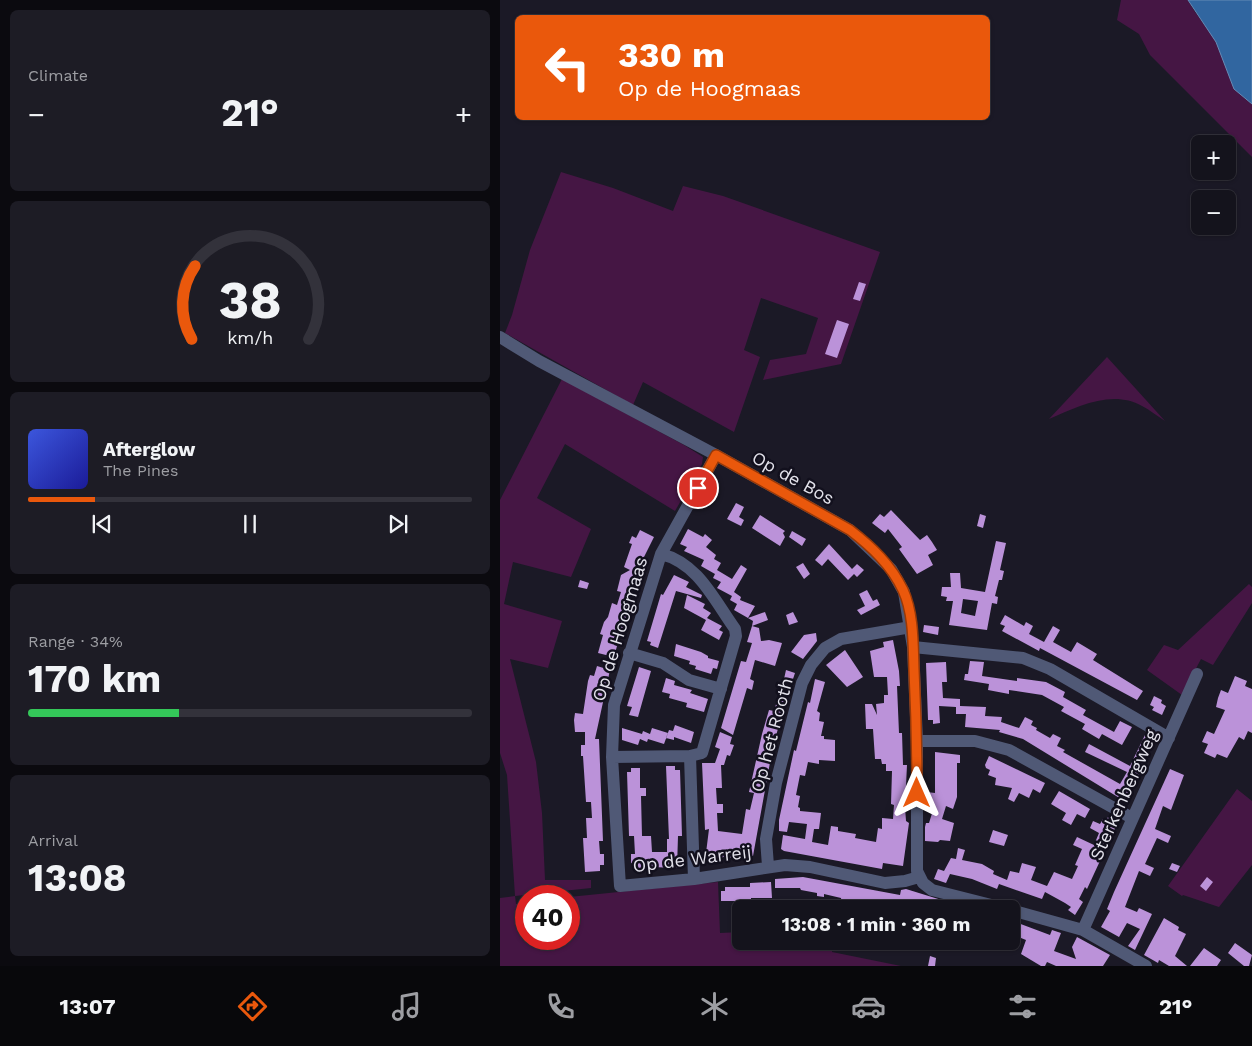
<!DOCTYPE html>
<html lang="en">
<head>
<meta charset="utf-8">
<style>
	:root { --surface:#14131c; --page:#1d1c25; --text:#f1f3f6; --muted:#9d9ea3; --line:#33323b; --accent:#ea580c }
	body { margin:0; font-family:"Work Sans",sans-serif; background:var(--page); color:var(--text); height:100vh; display:flex; flex-direction:column; font-size:19px; white-space:nowrap }
	* { box-sizing:border-box; margin:0 }
	p { font-size:16px; color:var(--muted) }
	.icon { flex:none; width:28px; height:28px; fill:none; stroke:currentColor; stroke-width:2; stroke-linecap:round; stroke-linejoin:round }
	.map { position:relative; flex:1; overflow:hidden }
	.drawer { display:flex; flex-direction:column; gap:10px; padding:10px; background:#0b0a0f; width:500px }
	.drawer>* { flex:none }
	.guide { position:absolute; left:15px; top:15px; width:475px; height:105px; border-radius:8px; box-shadow:0 1px 4px #0004,0 0 0 1px var(--line); background:#ea580c; color:#fff; overflow:hidden }
	.buttons { position:absolute; left:691px; top:135px; display:grid; gap:10px }
	.buttons a { display:grid; place-items:center; width:45px; height:45px; border-radius:8px; background:var(--surface); box-shadow:0 1px 4px #0004,0 0 0 1px var(--line); font-size:25px }
	.speed { position:absolute; left:15px; top:885px; display:flex; gap:10px; font-size:25px; font-weight:700; text-align:center }
	.speed>* { display:grid; place-content:center; width:65px; height:65px; border-radius:50%; background:var(--surface); box-shadow:0 1px 4px #0004,0 0 0 1px var(--line); line-height:1 }
	.speed .limit { border:8px solid #d22; background:#fff; color:#111 }
	.pin { position:absolute; display:grid; place-items:center; width:42px; height:42px; color:#fff; margin:-21px; border:2px solid #fff; border-radius:50%; box-shadow:0 1px 5px #0007 }
	.me { position:absolute; width:55px; margin:-28px; rotate:0deg; stroke-linejoin:round; filter:drop-shadow(0 0 4px #0008) }
	.turn { display:flex; align-items:center; gap:18px; height:105px; padding:0 20px; font-size:22px }
	.turn .icon { width:65px; height:65px; stroke-width:2.5 }
	.turn b { display:block; font-size:35px; line-height:42px }
	.big { font-size:38px; font-weight:700; line-height:1.1 }
	.drawer .tile { flex:1; display:flex; flex-direction:column; justify-content:center; gap:8px; min-width:0; padding:0 18px; border-radius:8px; background:var(--page) }
	.drawer .dial { align-items:center; gap:0 }
	.dial svg { height:130px; overflow:visible; fill:none; stroke:var(--line); stroke-width:7; stroke-linecap:round; text-anchor:middle }
	.dial text { fill:var(--text); stroke:none }
	.song { display:flex; align-items:center; gap:15px }
	.cover { width:60px; height:60px; border-radius:8px; background:linear-gradient(135deg,hsl(230 70% 55%),hsl(240 70% 35%)) }
	.played { height:5px; border-radius:2px; background:linear-gradient(90deg,var(--accent) 15%,var(--line) 15%) }
	.keys { display:flex; justify-content:space-around; direction:ltr }
	.heat { display:flex; justify-content:space-between; align-items:center; font-size:28px; direction:ltr }
	.charge { height:8px; border-radius:4px; background:linear-gradient(90deg,#34c759 34%,var(--line) 0) }
	.trip { position:absolute; left:232px; top:900px; width:288px; height:50px; border-radius:8px; background:var(--surface); box-shadow:0 1px 4px #0004,0 0 0 1px var(--line); font-weight:700; line-height:50px; text-align:center }
	.menu { display:flex; height:80px; justify-content:space-around; align-items:center; background:#08080b; color:var(--muted) }
	.menu .icon { width:35px; height:35px }
	.menu .current { color:var(--accent) }
	.menu b { font-size:22px; color:var(--text) }
	main { display:flex; flex:1; min-height:0 }
	.map>svg:first-child { display:block }
</style>
</head>
<body>
<main>
<section class="drawer">
<div class="tile"><p>Climate</p>
<div class="heat"><a>−</a><b class="big">21°</b><a>+</a></div>
</div>
<div class="tile dial"><svg viewBox="0 0 100 80">
<path d="M14 69A42 42 0 1 1 86 69"/>
<path d="M14 69A42 42 0 0 1 16 24" stroke="#ea580c"/>
<text x="50" y="56" font-size="32" font-weight="700">38</text>
<text x="50" y="72" font-size="11">km/h</text>
</svg></div>
<div class="tile">
<div class="song"><i class="cover"></i><div><b>Afterglow</b><p>The Pines</p></div></div>
<div class="played"></div>
<div class="keys"><svg class="icon" aria-label="previous" viewBox="0 0 24 24"><path d="M18 5L8 12l10 7zM5 5v14"/></svg><svg class="icon" aria-label="pause" viewBox="0 0 24 24"><path d="M8 5v14M16 5v14"/></svg><svg class="icon" aria-label="next" viewBox="0 0 24 24"><path d="M6 5l10 7-10 7zM19 5v14"/></svg></div>
</div>
<div class="tile"><p>Range · 34%</p><b class="big">170 km</b><div class="charge"></div></div>
<div class="tile"><p>Arrival</p><b class="big">13:08</b></div>
</section>
<div class="map">
<svg width="752" height="966" viewBox="0 0 752 966">
	<rect width="100%" height="100%" fill="#1b1926"/>
	<!-- green -->
	<path fill="#451644" d="M621,0H688C696,16 708,27 716,42C729,66 728,87 752,104V157L650,55L639,34L617,20Z
		M61,172L113,188L173,211L183,186L223,196L380,252L341,364L263,380L270,360L306,354L318,318L261,298L244,350L260,357L234,432L143,382L133,405L5,333L12,315L30,250Z
		M607,357L665,421C657,416 650,410 642,406C612,389 577,407 549,419Z
		M62,379L184,445L203,457L202,464L175,511L65,444L37,498L91,529L71,577L13,562L4,604L62,621L48,668L10,659L36,762L42,813L45,880H91V888L15,896L16,904L26,902V939H69V897L218,882L220,933L241,932V941H333L332,952L401,966H0V898L15,896L7,775L0,753V500Z
		M749,584L752,587V603L713,665L701,659L682,695L647,670L664,645L678,650Z
		M737,789L752,801V865L719,907L683,895L682,896L668,886Z"/>
	<!-- water -->
	<path fill="#3166a0" stroke="#668bb6" d="M688,0H752V104L734,89L716,42Z"/>
	<!-- building -->
	<path fill="#bb92d9" fill-rule="evenodd" d="M359,282L366,284L360,301L353,299Z
		M337,320L349,324L337,358L325,354Z
		M236,503L244,507L239,517L244,520L241,526L227,519Z
		M391,510L420,540L427,535L432,542L437,550L428,555L433,565L417,574L399,549L402,547L388,529L385,533L372,523L380,514L384,517Z
		M480,514L486,516L483,528L477,526Z
		M260,515L285,531L283,533L285,537L280,546L252,528Z
		M188,529L203,537L205,534L212,540L206,547L216,555L214,559L221,563L217,570L232,579L241,565L247,569L234,592L241,597L240,600L255,606L248,618L234,610L237,604L230,600L232,596L217,588L221,582L213,578L215,574L201,566L204,560L184,551L187,547L180,544Z
		M140,530L154,537L144,557L135,589L130,588L127,600L131,601L121,633L118,632L114,645L117,646L114,657L98,653L103,635L100,634L104,622L108,617L112,603L117,605L121,592L117,591L121,575L130,570L124,567L132,544L129,543L132,536L136,538Z
		M292,531L306,539L302,546L289,537Z
		M496,541L506,543L500,570L504,571L502,580H499L495,596L498,597L497,604L492,603L487,630L449,625L453,601H446L447,597L441,596L442,587H451L450,573H460L461,588L485,592ZM463,599L478,601L475,616L461,613Z
		M329,544L352,569L357,564L364,570L357,577L354,574L348,580L328,559L322,566L315,560Z
		M303,563L310,574L304,579L296,567Z
		M174,575L189,582L186,587L202,595L201,598L176,591L158,648L150,645L151,642L147,641L161,594L163,595Z
		M80,580L89,583L87,589L78,587Z
		M367,590L373,601L377,599L380,605L361,615L357,610L365,606L359,594Z
		M187,595L205,604L203,608L211,613L207,618L222,626L219,630L223,632L219,640L201,630L206,620L184,608Z
		M265,612L268,620L252,626L253,621L248,618Z
		M293,612L298,622L289,625L286,615Z
		M505,615L524,626L526,622L533,626L529,634L544,642L553,626L560,630L553,642L571,652L577,642L597,654L593,660L643,691L637,700L540,648L539,651L502,631L505,626L500,624Z
		M424,625L439,627L438,635L423,632Z
		M252,626L259,628L261,641L269,640L282,643L275,666L255,660L250,679L254,681L252,690L247,688L233,735L221,728L241,661L246,662L252,643L247,642Z
		M316,633L317,641L303,659L291,652L304,635Z
		M393,640L399,671L400,686H397L399,733H402L403,765H407L405,807L406,821L409,823L403,866L383,863L382,869L284,851L281,849L283,835L305,839L307,824L289,822L287,832L279,831V820L294,750L296,751L308,702L310,703L315,679L325,682L317,711L320,713L319,721L324,722L321,736H324V739L335,740V761L319,760V764L308,762L305,776L300,775L296,795L300,796L298,807L300,808V811L321,813L319,829H314L312,842L328,845L331,826L338,827V831L356,834L355,838L376,842L378,828L382,829V818L393,819L394,805L391,804L392,771H386V764H382L381,759H375L373,729H366L365,704H372L377,715L376,704L384,703V695H388L387,677H374L370,651L384,647L383,642Z
		M176,644L201,652L208,656V658L219,661L217,669L213,668L211,674L195,669L196,666L189,664L190,661L174,656Z
		M345,650L363,677L347,687L326,665Z
		M470,661L484,662L482,676L517,681V678L546,682L565,692L563,697L586,710L583,715L614,732L620,721L632,727L622,745L602,734L599,739L582,729L585,724L561,711L564,707L542,695L509,690V694L488,690L489,684L464,680L465,674H468Z
		M446,662L447,682H442L443,698L460,699V706L486,707L485,716L502,717L501,722L519,728L525,717L533,721L531,725L537,728L536,730L550,738L553,734L561,738L557,746L565,750L563,752L620,784L627,772L585,752L589,744L630,766L645,735L655,740L643,762L645,763L626,802L523,739L499,732L500,730L465,727L466,714H456V707L439,706L440,723L433,724V720H428L426,663Z
		M97,666L110,670L95,739H99L103,841H99L100,854H104V865H100V871L85,872L83,838H87L86,818H92L91,802H86L83,756H81V745H85V732H75L74,720L75,713L83,714L88,681L90,675L94,676Z
		M139,667L151,671L138,717L129,715L132,707L127,706Z
		M286,670L295,673L292,682L284,679Z
		M735,676L747,681L745,686L752,689V733L748,731L744,740L739,737L727,758L717,754L715,758L704,753L708,744L702,742L707,731L714,734L725,710L716,707L718,698L721,690L728,693Z
		M166,678L175,681L174,685L192,690L190,693L208,699L204,712L186,707L187,703L169,698L170,694L162,692Z
		M280,691L288,694L273,746L253,856L249,855L248,860L223,857L222,863L205,861L209,829L205,830L202,763H215L220,749L215,747L220,732L232,737L230,744L234,745L230,756L227,755L224,765H221L222,788H216L217,804H223V813H217L218,831L242,834L246,809L250,810L254,793L249,792L262,734L269,710L274,711Z
		M654,696L662,700L661,703L666,706L662,715L652,710L654,707L650,705Z
		M175,725L194,732L191,743L174,737V740L166,738L169,730L173,731Z
		M122,728L142,734L143,731L150,734L152,728L168,733L164,744L148,739L147,742L140,739L138,745L122,740Z
		M435,752L460,755V763H457V797L453,809L446,806L442,819L454,823L450,841L440,840L438,842L425,841V827L426,823H429L434,807L425,806V803L427,792L435,793Z
		M489,756L545,783L540,793L533,789L529,798L519,793L514,802L508,799L512,788L495,785L496,778L488,775L490,770L486,768L485,765Z
		M166,766H175V770H180L182,836H178L177,868L152,867V870L135,869V864L131,863V854H135L134,836H129L127,772H131V768H140V788H146V796H141L142,836H151L152,852H167V839H169Z
		M670,769L684,775L671,810L663,806L655,829L671,836L668,843L657,838L645,864L654,868L650,876L639,871L625,907L637,912L639,908L652,914L635,950L628,946L640,929L627,923L619,937L601,927L610,911L607,909L614,892Z
		M559,791L590,809L585,818L577,814L571,825L562,820L566,813L551,804Z
		M608,817L618,822L587,889L585,887L579,899L583,902L575,915L568,910L571,907L565,903L545,892L542,899L499,884L497,889L472,879L450,874L446,883L434,879L438,869L444,871L451,858L456,859L458,848L465,850L462,860L482,864L494,871L493,874L507,880L510,871L519,873L522,863L536,867L531,880L547,886L554,872L572,879L578,866L575,865L582,849L573,845L577,837L594,845L599,833L590,828L593,821L600,824L603,819L606,821Z
		M493,830L508,835L504,846L489,842Z
		M672,863L680,866L677,872L669,869Z
		M303,877L400,895L401,890L406,889L448,902L446,909H434L408,903L406,909H383L368,904L366,909L342,905L341,898L324,894V897L317,896V893L301,890L300,888H275V879Z
		M707,877L713,882L706,891L700,886Z
		M271,882L272,898H251V905H244L242,901H221V891H225V887H250V883Z
		M664,918L679,927L678,930L686,934L675,956L687,966H669L659,960L658,963L644,955Z
		M515,922L550,935L552,930L561,933L554,951L576,959L572,947L577,937L610,955L603,966H556L547,962L545,966H541L521,954L526,940L511,934Z
		M735,943L752,955L749,966H744L728,953Z
		M704,948L721,960L717,966H690Z
		M430,956L436,958L435,966H428Z"/>
	<g fill="none" stroke-linecap="round" stroke-linejoin="round">
		<!-- minor -->
		<path stroke="#505976" stroke-width="12" d="M0,337L39,361L216,455L350,530L391,569L404,592L413,647L417,741V871L423,883L432,890L507,909
			M216,455L161,554L114,705L112,757L120,886L194,879L285,865L310,867L385,883L405,881L419,877
			M161,554C198,563 214,600 235,629L236,636L202,753L190,756L194,879
			M413,647L523,658L550,669L669,738
			M129,653L163,663L189,680L221,689
			M417,741H475L509,750L632,818
			M112,757L190,756
			M268,866L266,839L276,783L302,683L311,665L325,648L341,639L411,627
			M511,910L583,930L646,966
			M583,930L697,674"/>
	</g>
	<g fill="none" stroke-linecap="round" stroke-linejoin="round">
		<defs>
			<path id="route" d="M198,488L216,455L350,530C372,547 391,565 403,590C414,614 413,644 414,670C416,711 417,752 417,793"/>
		</defs>
		<!-- route casing -->
		<use href="#route" stroke="#983908" stroke-width="12"/>
		<!-- route -->
		<use href="#route" stroke="#ea580c" stroke-width="9"/>
	</g>
	<g text-anchor="middle" stroke-width="5" stroke-linejoin="round" paint-order="stroke">
		<!-- street labels -->
		<g font-size="18" fill="#e3e2eb" stroke="#12101d">
			<text transform="translate(293 478) rotate(29)" y="6">Op de Bos</text>
			<text transform="translate(120 629) rotate(-73)" y="6">Op de Hoogmaas</text>
			<text transform="translate(272 735) rotate(-75)" y="6">Op het Rooth</text>
			<text transform="translate(624 795) rotate(-66)" y="6">Sterkenbergweg</text>
			<text transform="translate(192 859) rotate(-7)" y="6">Op de Warreij</text>
		</g>
	</g>
</svg>
<div class="buttons">
<a>+</a>
<a>−</a>
</div>
<div class="speed"><div class="limit">40</div></div>
<div class="pin" style="left:198px;top:488px;background:#d93025"><svg class="icon" aria-label="arrive" viewBox="0 0 24 24"><path d="M6 21V4h12l-3 4 3 4H6"/></svg></div>
<svg class="me" style="left:417px;top:793px" viewBox="-20 -20 40 40"><path d="M0-17L14 15 0 8-14 15z" fill="#ea580c" stroke="#fff" stroke-width="4"/></svg>
<div class="trip">13:08 · 1 min · 360 m</div>
<div class="guide">
<div class="turn"><svg class="icon" aria-label="left" viewBox="0 0 24 24"><path d="M17 20v-9H6M10 6l-5 5 5 5"/></svg><div><b>330 m</b>Op de Hoogmaas</div></div>
</div>
</div>
</main>
<nav class="menu">
<b>13:07</b>
<svg class="icon current" aria-label="directions" viewBox="0 0 24 24"><path d="M12 3l9 9-9 9-9-9zM9 14v-3h6M13 9l2 2-2 2"/></svg>
<svg class="icon" aria-label="music" viewBox="0 0 24 24"><path d="M9 18V5l10-2v13"/><circle cx="6" cy="18" r="3"/><circle cx="16" cy="16" r="3"/></svg>
<svg class="icon" aria-label="phone" viewBox="0 0 24 24"><path d="M5 4h4l2 5-3 2q2 4 5 5l2-3 5 2v4C11 20 4 13 5 4z"/></svg>
<svg class="icon" aria-label="climate" viewBox="0 0 24 24"><path d="M12 3v18M4 7l16 10M4 17L20 7"/></svg>
<svg class="icon" aria-label="car" viewBox="0 0 24 24"><path d="M5 17H2v-5l4-1 3-4h7l3 4 3 1v5h-3M9 17h6M6 11h13"/><circle cx="7" cy="17" r="2"/><circle cx="17" cy="17" r="2"/></svg>
<svg class="icon" aria-label="filters" viewBox="0 0 24 24"><path d="M4 7h16M4 17h16"/><circle cx="9" cy="7" r="2"/><circle cx="15" cy="17" r="2"/></svg>
<b>21°</b>
</nav>
</body>
</html>
